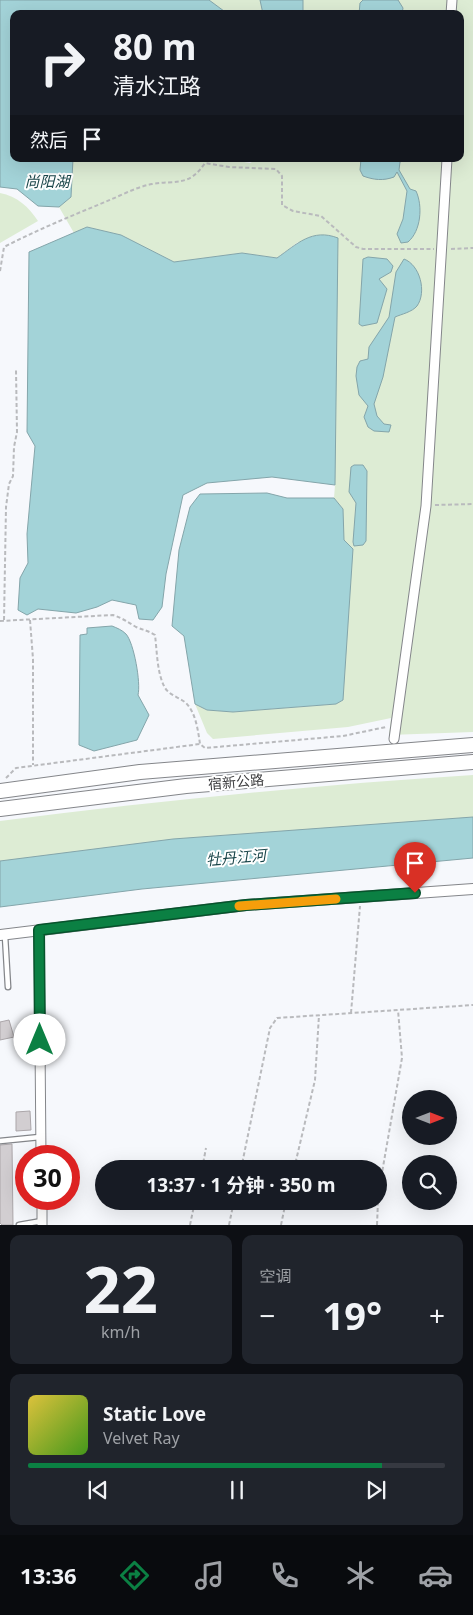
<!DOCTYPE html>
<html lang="zh">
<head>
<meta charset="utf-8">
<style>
	:root { --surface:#171b24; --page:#20242c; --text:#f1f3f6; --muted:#9ea1a6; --line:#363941; --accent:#0b8043 }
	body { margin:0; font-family:"Noto Sans","Noto Sans SC",sans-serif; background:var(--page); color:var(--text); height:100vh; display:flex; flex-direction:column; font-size:19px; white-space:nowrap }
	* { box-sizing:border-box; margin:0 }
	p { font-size:16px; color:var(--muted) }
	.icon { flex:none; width:28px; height:28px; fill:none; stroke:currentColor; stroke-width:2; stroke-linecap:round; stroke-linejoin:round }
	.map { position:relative; height:1225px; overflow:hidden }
	.details { display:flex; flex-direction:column; gap:10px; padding:10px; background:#0d0f14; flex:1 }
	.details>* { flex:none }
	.guide { position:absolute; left:10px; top:10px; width:454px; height:152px; border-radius:10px; box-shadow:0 5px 20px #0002; background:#171b24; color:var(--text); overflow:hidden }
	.needle { width:32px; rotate:90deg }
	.fabs { position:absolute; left:402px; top:1090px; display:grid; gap:10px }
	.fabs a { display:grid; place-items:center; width:55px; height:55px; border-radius:50%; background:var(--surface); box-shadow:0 5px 20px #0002; font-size:25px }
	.speed { position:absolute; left:15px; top:1145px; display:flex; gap:10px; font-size:25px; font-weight:700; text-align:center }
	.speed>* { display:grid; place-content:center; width:65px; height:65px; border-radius:50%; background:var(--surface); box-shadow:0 5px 20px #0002; line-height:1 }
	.speed .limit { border:8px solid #d22; background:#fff; color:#111 }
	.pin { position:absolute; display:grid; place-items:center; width:42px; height:42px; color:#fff; margin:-51px -21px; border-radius:50% 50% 50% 0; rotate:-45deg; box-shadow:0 0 5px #0007 }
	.pin .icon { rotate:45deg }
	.me { position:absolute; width:55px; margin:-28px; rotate:0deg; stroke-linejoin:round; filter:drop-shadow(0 0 4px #0008) }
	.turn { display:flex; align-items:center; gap:18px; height:105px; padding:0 20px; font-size:22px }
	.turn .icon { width:65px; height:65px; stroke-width:2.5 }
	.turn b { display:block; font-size:35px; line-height:42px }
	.then { display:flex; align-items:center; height:48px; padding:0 20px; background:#0003; gap:10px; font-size:19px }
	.big { font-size:38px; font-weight:700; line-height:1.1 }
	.details .card { flex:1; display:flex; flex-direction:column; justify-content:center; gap:8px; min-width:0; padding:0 18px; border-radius:10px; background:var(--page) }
	.details .dial { align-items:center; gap:0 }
	.dial b { font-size:65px; line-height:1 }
	.song { display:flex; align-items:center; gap:15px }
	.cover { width:60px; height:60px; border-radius:8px; background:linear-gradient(135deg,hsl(50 70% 55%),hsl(100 70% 35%)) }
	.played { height:5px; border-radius:2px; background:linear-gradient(90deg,var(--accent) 85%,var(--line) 85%) }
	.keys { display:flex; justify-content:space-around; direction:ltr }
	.heat { display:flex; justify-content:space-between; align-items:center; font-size:28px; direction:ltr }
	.details .tiles { flex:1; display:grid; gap:10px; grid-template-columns:1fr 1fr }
	.card:last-child { grid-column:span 2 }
	.trip { position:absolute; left:95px; top:1160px; width:292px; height:50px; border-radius:25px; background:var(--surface); box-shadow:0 5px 20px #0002; font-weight:700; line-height:50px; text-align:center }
	.tab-bar { display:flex; height:80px; justify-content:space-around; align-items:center; background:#090b0e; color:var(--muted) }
	.tab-bar .icon { width:35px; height:35px }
	.tab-bar .current { color:var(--accent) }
	.tab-bar b { font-size:22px; color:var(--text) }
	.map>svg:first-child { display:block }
</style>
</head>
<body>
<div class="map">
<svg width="473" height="1225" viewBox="0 0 473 1225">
	<rect width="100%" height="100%" fill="#f6f8fc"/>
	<!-- green -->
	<path fill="#ddecd4" d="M209,0H473V732L389,735L391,718L348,727L213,739L207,733L195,704L207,710L233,712L336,704L343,700V509L334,498L335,485L298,242L277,258L242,253L174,262L121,235L87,227L74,233L59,207L71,197L73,159H227L250,163L258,159H460V14H228Z
		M0,193C17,196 29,207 38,221L0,243Z
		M473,775V817L0,861V821C157,801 315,785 473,775Z"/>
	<!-- water -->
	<path fill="#a3d3d8" stroke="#84a5aa" d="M0,0H209L228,14H14V159H73L71,197L59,207L38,206L17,189L0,187Z
		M260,0H303V14H263Z
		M363,0H398L403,8L402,14H359L360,3Z
		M361,159H404L400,162L399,170L410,189L416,191C423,206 421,231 408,242L401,243L397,234L403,219L407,191L397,172L394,177C383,181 374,180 363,176L360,170Z
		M87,227L121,235L174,262L242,253L277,258C297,244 312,228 338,238L335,485L272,477L207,483L183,495L166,574L162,607L153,620L139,619L136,605L112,600L97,607L76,613L38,609L27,615L18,610L20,578L28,563L27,534L35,446L27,432L29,252Z
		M368,257L387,259L393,266L391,272L379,279L387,289L377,323L362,326L359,324L363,259Z
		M404,259C420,265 427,292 417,306C412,312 402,314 395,317L383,377L374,404L377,416L384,424L391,425L389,432L374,431L368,427L364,417L368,406L359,395L356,376L357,367L360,361L368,359L369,347L389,317L396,272Z
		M354,465H363L367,471L366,541L363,545L354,546L353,542L356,503L349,492L351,467Z
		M267,493L287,498H334L343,509L344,540L353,549L343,700L336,704L233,712L207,710L195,704L184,636L172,626L179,550L190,507L200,494Z
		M112,626C117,628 122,630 126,634C134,643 141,683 138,695L149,715L137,740L94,751L79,745L80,635L87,634V628Z
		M473,817V858L142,889L0,907V861L173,839Z"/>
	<!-- building -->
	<path fill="#d2ced1" stroke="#aba6a9" d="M9,1020L14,1037L0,1040V1022Z
		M30,1111L31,1130L16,1131V1112Z
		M12,1144L13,1225H2L0,1223V1145Z"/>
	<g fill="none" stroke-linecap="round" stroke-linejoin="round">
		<defs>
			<path id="service" d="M5,936L8,987
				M0,1141L40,1137
				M19,1225L42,1221"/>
			<path id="minor" d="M451,14L452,0
				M394,739L426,506L447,159
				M39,930L41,1156
				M42,1199V1225"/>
			<path id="tertiary" d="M0,935L246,905L473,889"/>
			<path id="trunk" d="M0,791L140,772L473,745
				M0,809L186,786L473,762"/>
		</defs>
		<!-- service casing -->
		<use href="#service" stroke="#84868a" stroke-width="7"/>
		<!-- minor casing -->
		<use href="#minor" stroke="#84868a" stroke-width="11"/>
		<!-- tertiary casing -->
		<use href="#tertiary" stroke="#84868a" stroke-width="12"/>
		<!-- trunk casing -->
		<use href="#trunk" stroke="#84868a" stroke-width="16"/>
		<!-- path -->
		<path stroke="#b9babd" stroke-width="2" stroke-dasharray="4 2.5" stroke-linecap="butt" d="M451,249L473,248
			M0,271L4,247C37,230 71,216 105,202C120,196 136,187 152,184C176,180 189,187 205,163L229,167L276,169L282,176V205L293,211L321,216L356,247L363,249H434
			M435,505L473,504
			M4,620L6,507L9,484L13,476L14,447L17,432L16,370
			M30,620L33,659V765
			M0,621L113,615C122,618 128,622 136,627C143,630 149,631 155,635C157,651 157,672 164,686C168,695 179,697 186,703C196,713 198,731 200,744L205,748L343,736L386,727
			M6,778L16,768L200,744
			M351,1013L360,906
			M202,1169L206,1148
			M241,1169L270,1028L277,1018L473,1005
			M294,1169L315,1080L319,1015
			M379,1190L402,1058L398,1010
			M190,1225L195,1201
			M229,1225L234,1201
			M281,1225L286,1201
			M377,1225L378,1201"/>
		<!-- service -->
		<use href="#service" stroke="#fff" stroke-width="4.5"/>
		<!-- minor -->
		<use href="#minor" stroke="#fff" stroke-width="9"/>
		<!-- tertiary -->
		<use href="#tertiary" stroke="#fff" stroke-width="10"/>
		<!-- trunk -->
		<use href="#trunk" stroke="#fff" stroke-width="14"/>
	</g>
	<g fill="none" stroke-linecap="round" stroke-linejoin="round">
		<defs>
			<path id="route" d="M40,1040L39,930L246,905L415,893"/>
		</defs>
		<!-- route casing -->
		<use href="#route" stroke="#07532c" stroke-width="12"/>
		<!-- route -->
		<use href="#route" stroke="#0b8043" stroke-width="9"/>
		<!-- slow -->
		<path stroke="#f59e0b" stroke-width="9" d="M239,906L336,899"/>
	</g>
	<g text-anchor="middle" stroke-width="4" stroke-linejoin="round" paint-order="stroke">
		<!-- street labels -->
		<g font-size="14" fill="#3b3b3d" stroke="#fff">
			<text transform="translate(236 782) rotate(-5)" y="5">宿新公路</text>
		</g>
		<!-- water labels -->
		<g font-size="15" font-style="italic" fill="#1a464a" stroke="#fff">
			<text x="47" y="187">尚阳湖</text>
			<text transform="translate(236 858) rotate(-5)" y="5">牡丹江河</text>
		</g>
	</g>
</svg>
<div class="fabs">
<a><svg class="needle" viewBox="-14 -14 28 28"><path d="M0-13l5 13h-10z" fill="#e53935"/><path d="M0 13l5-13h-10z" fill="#9ea1a6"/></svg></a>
<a><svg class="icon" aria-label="search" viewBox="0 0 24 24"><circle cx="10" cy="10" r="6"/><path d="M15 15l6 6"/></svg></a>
</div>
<div class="speed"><div class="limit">30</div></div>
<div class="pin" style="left:415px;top:893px;background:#d93025"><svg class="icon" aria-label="arrive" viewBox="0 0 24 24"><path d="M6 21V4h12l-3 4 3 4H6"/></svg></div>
<svg class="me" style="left:40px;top:1040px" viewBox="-20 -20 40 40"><circle r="19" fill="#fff"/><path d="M0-13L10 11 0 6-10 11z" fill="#0b8043"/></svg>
<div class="trip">13:37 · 1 分钟 · 350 m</div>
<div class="guide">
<div class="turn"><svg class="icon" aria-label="right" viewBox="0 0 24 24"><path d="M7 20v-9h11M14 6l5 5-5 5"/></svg><div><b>80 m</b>清水江路</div></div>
<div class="then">然后<svg class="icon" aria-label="arrive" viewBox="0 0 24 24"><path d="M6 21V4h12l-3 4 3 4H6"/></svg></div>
</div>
</div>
<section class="details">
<div class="tiles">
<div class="card dial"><b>22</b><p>km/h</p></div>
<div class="card"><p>空调</p>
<div class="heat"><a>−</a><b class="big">19°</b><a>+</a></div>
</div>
<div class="card">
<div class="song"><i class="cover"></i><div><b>Static Love</b><p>Velvet Ray</p></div></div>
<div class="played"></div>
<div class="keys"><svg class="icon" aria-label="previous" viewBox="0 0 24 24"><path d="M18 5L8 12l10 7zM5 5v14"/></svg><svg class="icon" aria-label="pause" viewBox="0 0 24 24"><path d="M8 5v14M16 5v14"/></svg><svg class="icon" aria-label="next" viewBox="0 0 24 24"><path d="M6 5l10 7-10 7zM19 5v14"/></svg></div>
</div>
</div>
</section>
<nav class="tab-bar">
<b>13:36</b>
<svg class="icon current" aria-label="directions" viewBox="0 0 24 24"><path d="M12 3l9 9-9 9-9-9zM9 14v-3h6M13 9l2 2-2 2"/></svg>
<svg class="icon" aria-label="music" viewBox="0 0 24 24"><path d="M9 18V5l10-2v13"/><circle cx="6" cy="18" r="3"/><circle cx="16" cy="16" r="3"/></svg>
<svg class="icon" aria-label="phone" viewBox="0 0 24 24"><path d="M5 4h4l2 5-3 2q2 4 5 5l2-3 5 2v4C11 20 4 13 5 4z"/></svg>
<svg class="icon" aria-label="climate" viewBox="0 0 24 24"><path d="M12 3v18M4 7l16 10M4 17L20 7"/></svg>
<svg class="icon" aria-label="car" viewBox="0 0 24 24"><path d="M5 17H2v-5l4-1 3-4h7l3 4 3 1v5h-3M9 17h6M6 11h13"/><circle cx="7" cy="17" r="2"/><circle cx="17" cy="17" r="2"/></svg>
</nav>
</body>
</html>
